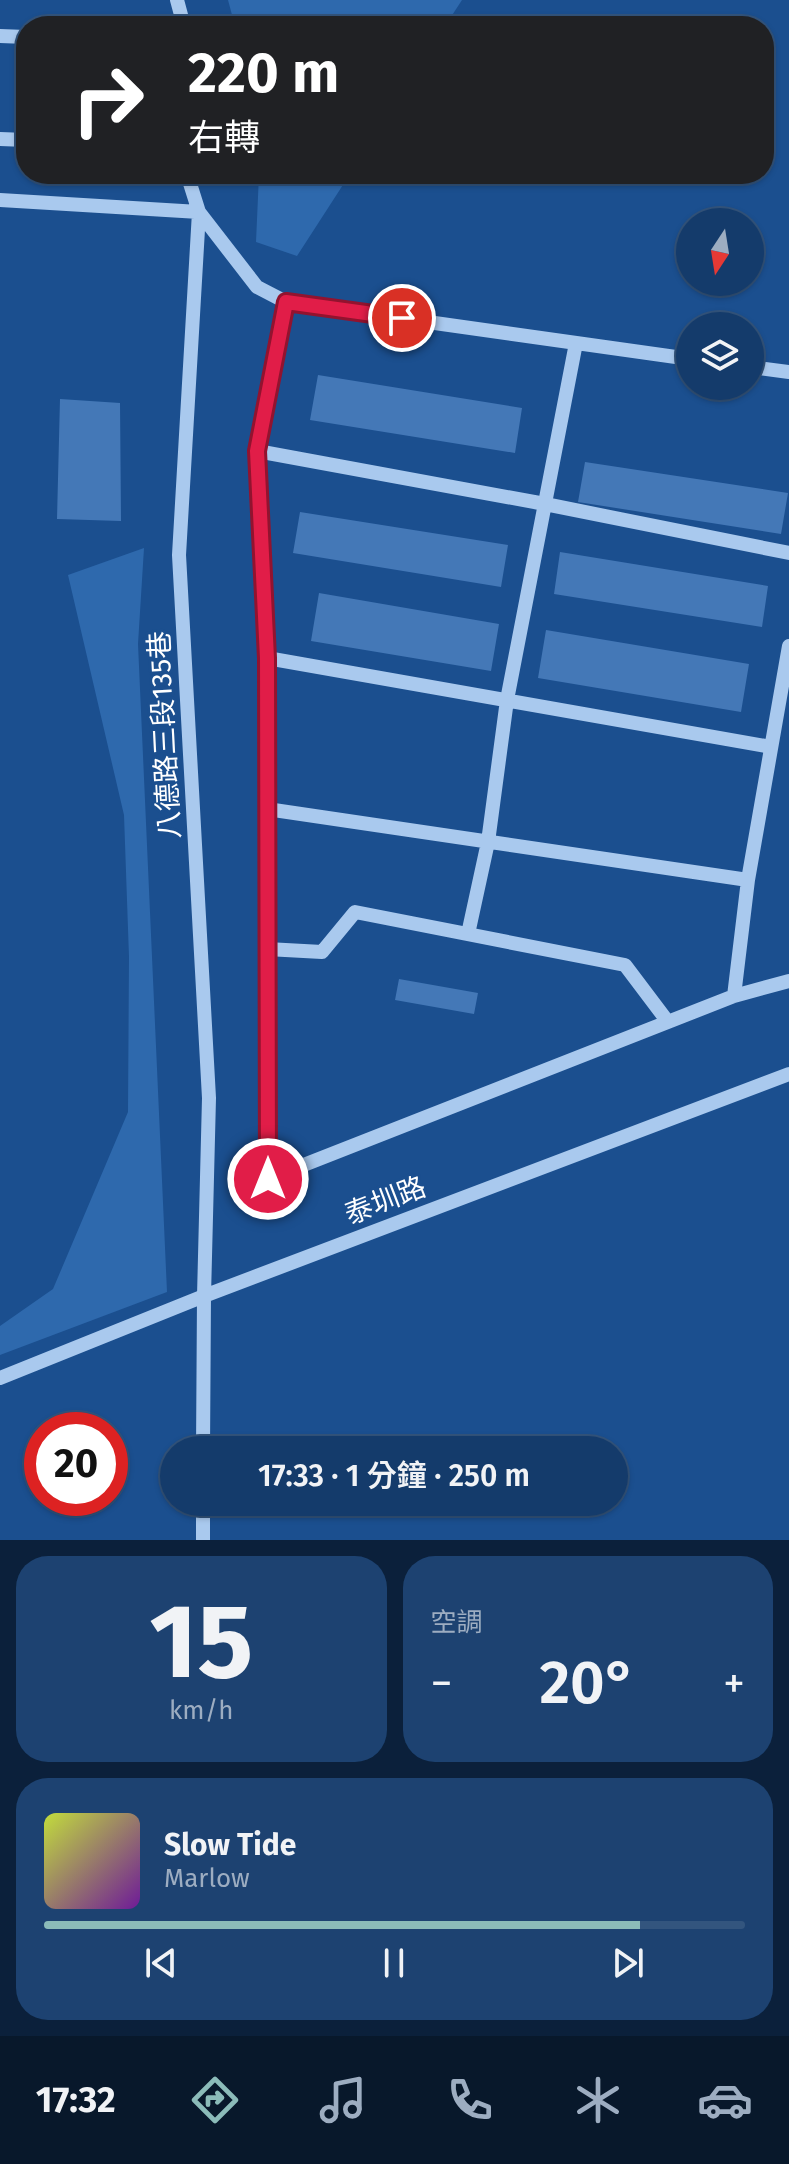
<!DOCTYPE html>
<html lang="zh-TW">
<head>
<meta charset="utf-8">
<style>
	:root { --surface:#143b6b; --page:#1d4271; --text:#f1f3f6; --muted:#9dadc1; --line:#33557e; --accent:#8bbbb9 }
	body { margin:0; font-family:"Fira Sans","Noto Sans TC",sans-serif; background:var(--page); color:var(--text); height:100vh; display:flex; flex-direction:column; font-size:30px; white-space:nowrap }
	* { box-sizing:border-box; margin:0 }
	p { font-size:26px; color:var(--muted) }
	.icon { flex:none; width:44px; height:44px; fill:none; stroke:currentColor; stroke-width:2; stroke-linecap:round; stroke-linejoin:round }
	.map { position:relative; height:1540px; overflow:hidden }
	.sheet { display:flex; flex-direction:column; gap:16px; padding:16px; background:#0b203b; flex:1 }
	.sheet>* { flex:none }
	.guide { position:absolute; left:16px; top:16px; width:758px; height:168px; border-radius:32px; box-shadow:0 2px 6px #0004,0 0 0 2px var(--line); background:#202124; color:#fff; overflow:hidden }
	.needle { width:52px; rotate:192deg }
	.buttons { position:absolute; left:676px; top:208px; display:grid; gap:16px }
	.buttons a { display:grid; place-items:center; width:88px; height:88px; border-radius:50%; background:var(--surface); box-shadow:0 2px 6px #0004,0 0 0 2px var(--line); font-size:40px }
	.speed { position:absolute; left:24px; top:1412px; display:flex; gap:16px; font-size:40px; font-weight:700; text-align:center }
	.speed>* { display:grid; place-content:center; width:104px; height:104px; border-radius:50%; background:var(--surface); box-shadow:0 2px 6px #0004,0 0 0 2px var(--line); line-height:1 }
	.speed .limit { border:12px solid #d22; background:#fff; color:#111 }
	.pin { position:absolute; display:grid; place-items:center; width:68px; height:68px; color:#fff; margin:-34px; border:4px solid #fff; border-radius:50%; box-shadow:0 2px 8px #0007 }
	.me { position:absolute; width:88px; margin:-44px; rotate:0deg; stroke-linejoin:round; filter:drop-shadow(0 0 6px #0008) }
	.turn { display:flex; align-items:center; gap:28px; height:168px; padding:0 40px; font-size:36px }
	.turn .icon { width:104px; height:104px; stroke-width:2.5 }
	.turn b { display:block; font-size:56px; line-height:68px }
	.big { font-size:60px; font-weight:600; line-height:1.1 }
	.sheet .tile { flex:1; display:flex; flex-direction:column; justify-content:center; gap:12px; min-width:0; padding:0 28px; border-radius:32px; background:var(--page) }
	.sheet .dial { align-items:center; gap:0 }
	.dial b { font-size:104px; line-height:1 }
	.song { display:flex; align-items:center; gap:24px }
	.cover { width:96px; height:96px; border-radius:12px; background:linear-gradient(135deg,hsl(70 70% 55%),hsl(280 70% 35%)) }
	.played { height:8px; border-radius:4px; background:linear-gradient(90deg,var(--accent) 85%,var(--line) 85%) }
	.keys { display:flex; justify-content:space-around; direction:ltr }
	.heat { display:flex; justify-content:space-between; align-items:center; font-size:44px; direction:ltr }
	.sheet .tiles { flex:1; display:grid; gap:16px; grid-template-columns:1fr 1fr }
	.tile:last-child { grid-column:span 2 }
	.trip { position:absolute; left:160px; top:1436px; width:468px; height:80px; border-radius:40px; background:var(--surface); box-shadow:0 2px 6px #0004,0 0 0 2px var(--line); font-weight:600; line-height:80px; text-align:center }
	.dock { display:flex; height:128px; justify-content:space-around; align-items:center; background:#08182b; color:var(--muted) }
	.dock .icon { width:56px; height:56px }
	.dock .current { color:var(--accent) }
	.dock b { font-size:36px; color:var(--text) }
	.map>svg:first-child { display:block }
</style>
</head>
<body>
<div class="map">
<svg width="789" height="1540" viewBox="0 0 789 1540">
	<rect width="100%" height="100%" fill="#1b4f8f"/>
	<!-- green -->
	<path fill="#2e69ad" d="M228,0H462L445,26H235Z
		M259,174H350L297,256L256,242Z
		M144,548L138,644L167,1292L0,1355V1326L53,1289L128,1112L129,957L124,815L68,575Z"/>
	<!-- building -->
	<path fill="#4478b7" d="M318,375L522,408L515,453L310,420Z
		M60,399L120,403L121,521L57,519Z
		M585,462L788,493L781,534L578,502Z
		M300,512L508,545L501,587L293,553Z
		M560,552L768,586L762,627L554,594Z
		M319,593L499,624L491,671L311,641Z
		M546,630L749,664L741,712L538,678Z
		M399,979L478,993L474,1014L395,1000Z"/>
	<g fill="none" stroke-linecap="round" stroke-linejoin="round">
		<!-- minor -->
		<path stroke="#a9c9ee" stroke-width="14" d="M177,0L184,26
			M0,36L26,37
			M0,139L26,140
			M187,174L199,212L179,555L209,1098L204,1296L203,1450
			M0,200L199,212L257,287L286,302L690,359
			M286,302L257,451L267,658L268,1179L734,996L789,981
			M750,367L789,372
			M257,451L545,504L789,553
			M267,658L771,747
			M267,809L748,880
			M468,934L488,842L507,700L576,343
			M267,949L322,952L355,912L625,965L668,1022
			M734,996L748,880L789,646
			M0,1378L204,1296L789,1074
			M203,1502V1540"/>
	</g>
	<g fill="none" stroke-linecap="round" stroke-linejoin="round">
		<defs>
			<path id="route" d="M268,1179L267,658L257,451L286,302L402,318"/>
		</defs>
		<!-- route casing -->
		<use href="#route" stroke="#92132f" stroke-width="20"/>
		<!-- route -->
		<use href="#route" stroke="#e11d48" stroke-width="14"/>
	</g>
	<g text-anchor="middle" stroke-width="6" stroke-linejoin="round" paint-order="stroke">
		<!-- street labels -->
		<g font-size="28" fill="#fff" stroke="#1b4f8f">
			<text transform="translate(164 735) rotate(-93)" y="10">八德路三段135巷</text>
			<text transform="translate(385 1200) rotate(-21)" y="10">泰圳路</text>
		</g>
	</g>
</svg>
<div class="buttons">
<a><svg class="needle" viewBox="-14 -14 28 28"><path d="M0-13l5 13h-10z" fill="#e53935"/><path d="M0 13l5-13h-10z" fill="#9dadc1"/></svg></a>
<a><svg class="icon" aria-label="layers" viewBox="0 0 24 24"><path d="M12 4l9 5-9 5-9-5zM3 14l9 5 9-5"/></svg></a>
</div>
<div class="speed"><div class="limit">20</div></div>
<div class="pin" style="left:402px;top:318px;background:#d93025"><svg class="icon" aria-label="arrive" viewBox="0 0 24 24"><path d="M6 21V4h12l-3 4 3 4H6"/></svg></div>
<svg class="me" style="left:268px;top:1179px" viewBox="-20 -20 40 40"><circle r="17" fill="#e11d48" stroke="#fff" stroke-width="3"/><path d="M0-11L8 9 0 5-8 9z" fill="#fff"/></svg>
<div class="trip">17:33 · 1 分鐘 · 250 m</div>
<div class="guide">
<div class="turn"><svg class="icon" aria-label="right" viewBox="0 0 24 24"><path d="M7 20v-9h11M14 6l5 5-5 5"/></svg><div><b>220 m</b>右轉</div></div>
</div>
</div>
<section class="sheet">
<div class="tiles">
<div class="tile dial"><b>15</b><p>km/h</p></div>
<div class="tile"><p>空調</p>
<div class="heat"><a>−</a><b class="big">20°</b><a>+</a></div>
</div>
<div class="tile">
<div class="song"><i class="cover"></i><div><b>Slow Tide</b><p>Marlow</p></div></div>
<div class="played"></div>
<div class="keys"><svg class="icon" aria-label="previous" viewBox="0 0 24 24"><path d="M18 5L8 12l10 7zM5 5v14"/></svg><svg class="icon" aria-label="pause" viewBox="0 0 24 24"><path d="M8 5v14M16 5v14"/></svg><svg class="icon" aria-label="next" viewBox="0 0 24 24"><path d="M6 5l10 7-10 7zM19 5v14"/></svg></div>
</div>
</div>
</section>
<nav class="dock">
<b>17:32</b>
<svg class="icon current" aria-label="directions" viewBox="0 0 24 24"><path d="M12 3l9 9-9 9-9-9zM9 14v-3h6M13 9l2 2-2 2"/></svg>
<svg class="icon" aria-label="music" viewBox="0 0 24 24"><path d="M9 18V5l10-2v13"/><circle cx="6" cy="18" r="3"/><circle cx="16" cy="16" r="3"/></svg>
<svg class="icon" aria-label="phone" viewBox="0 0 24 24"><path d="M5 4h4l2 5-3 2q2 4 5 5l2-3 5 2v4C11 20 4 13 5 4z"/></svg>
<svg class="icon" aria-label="climate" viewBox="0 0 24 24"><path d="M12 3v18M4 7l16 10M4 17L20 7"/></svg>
<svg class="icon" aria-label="car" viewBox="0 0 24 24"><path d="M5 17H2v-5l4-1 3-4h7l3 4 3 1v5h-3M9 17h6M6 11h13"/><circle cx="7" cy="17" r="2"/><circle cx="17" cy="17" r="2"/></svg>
</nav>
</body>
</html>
